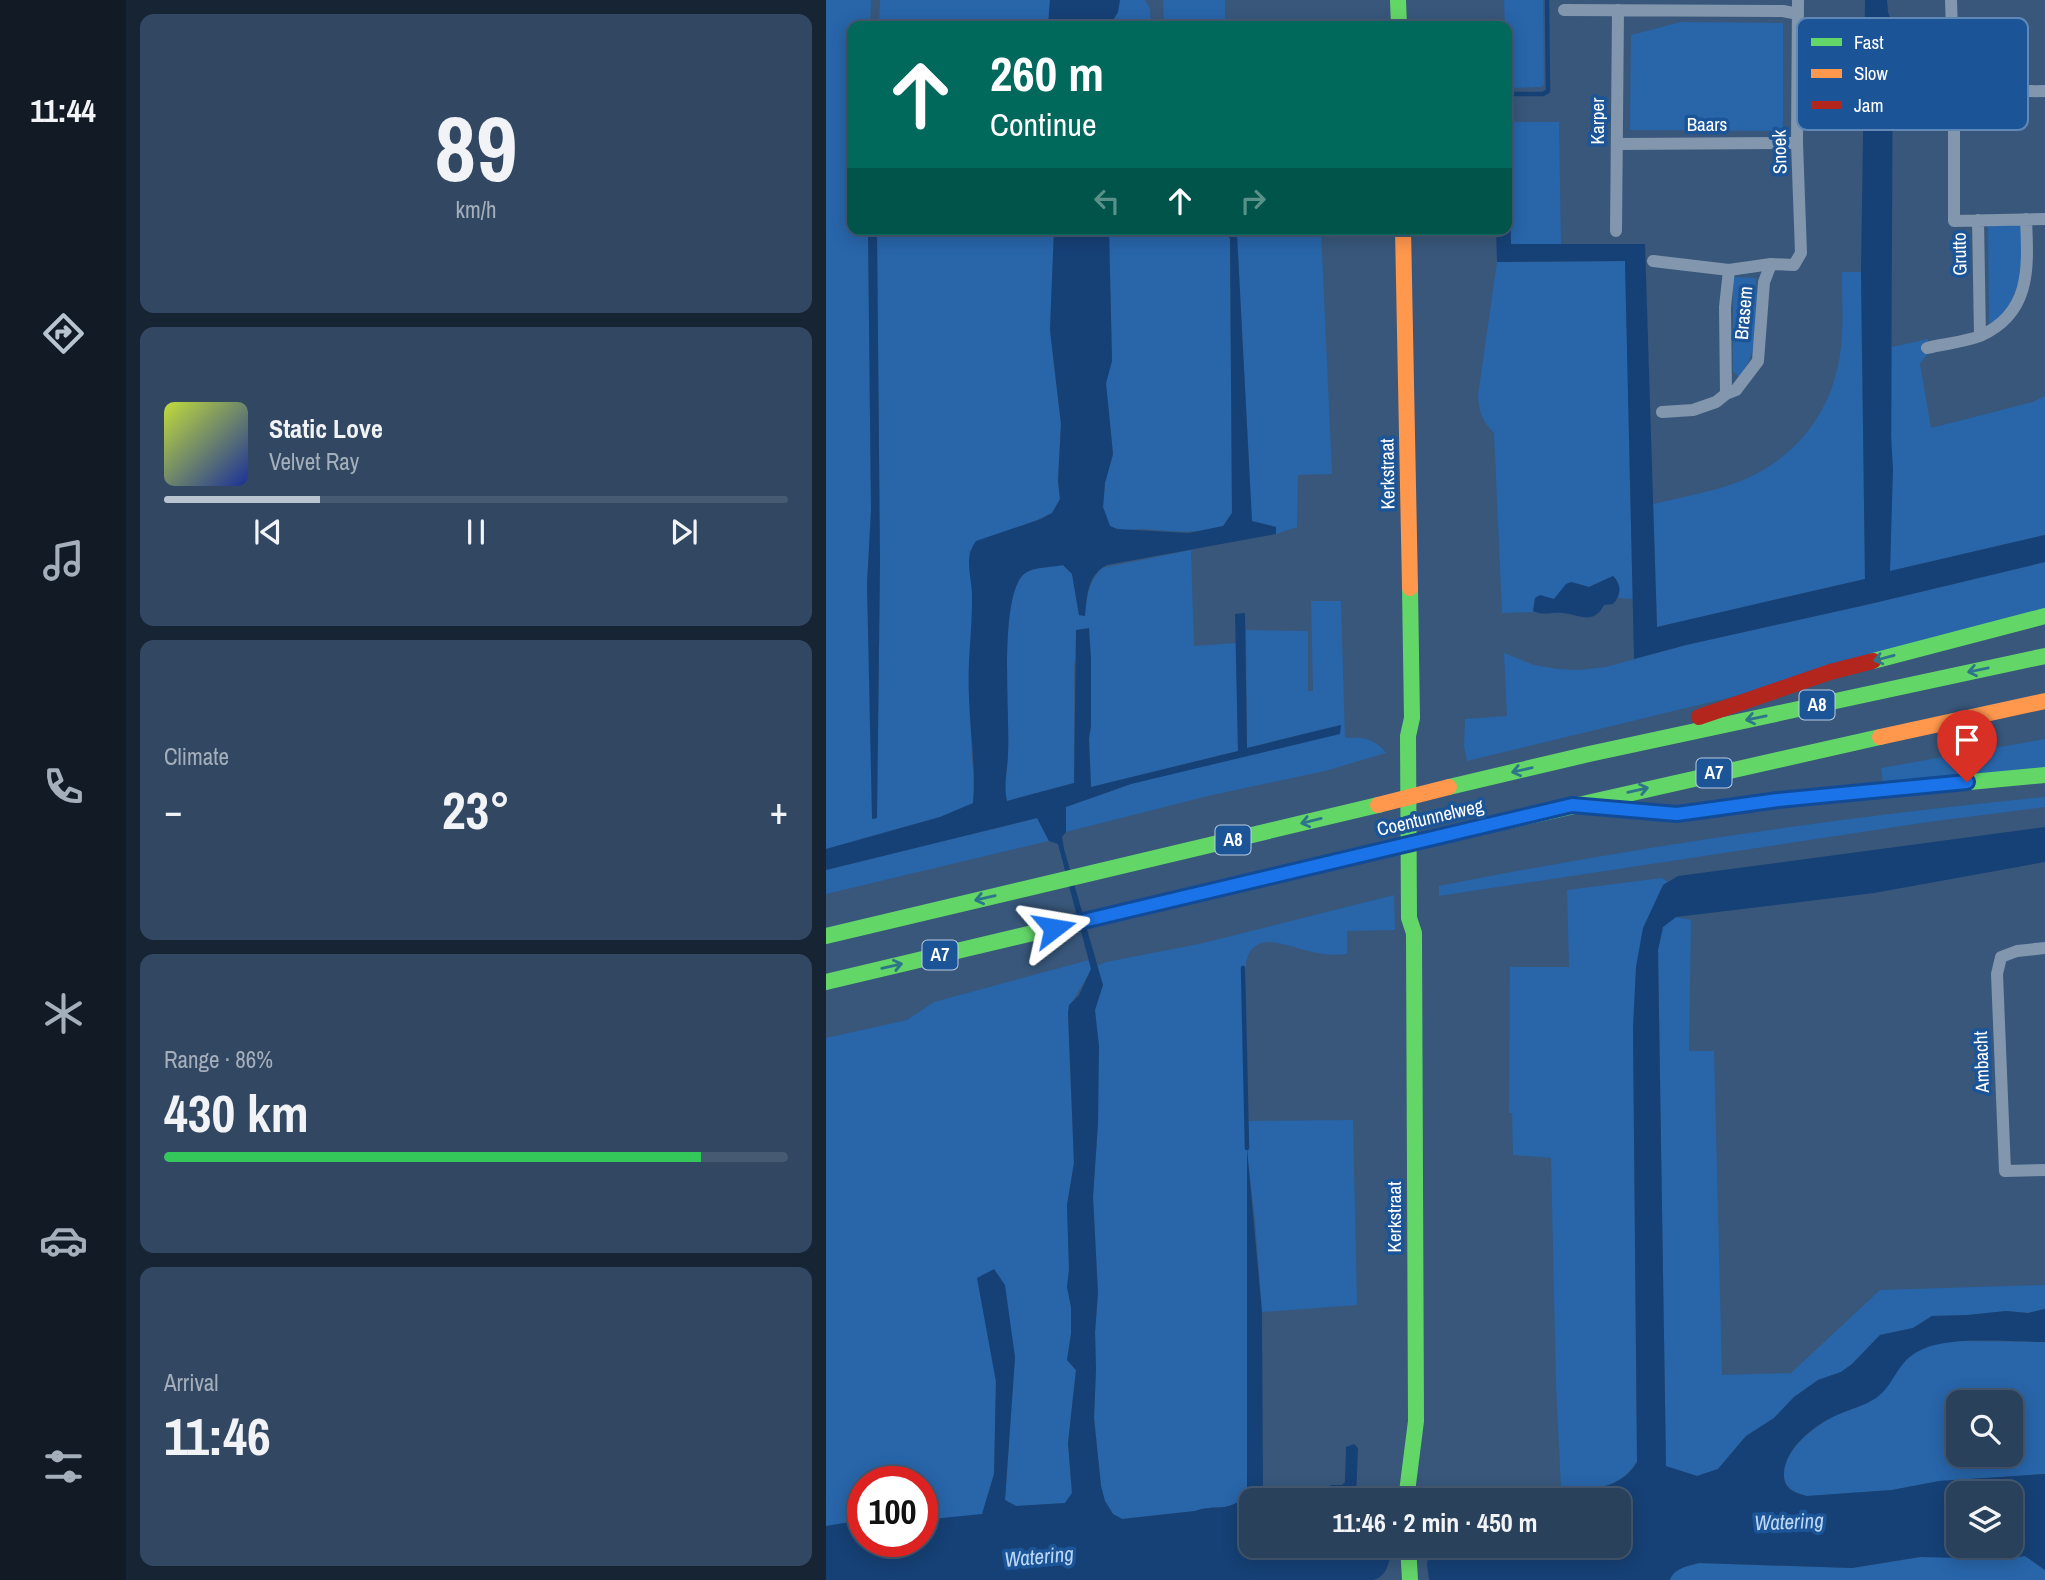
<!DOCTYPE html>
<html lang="en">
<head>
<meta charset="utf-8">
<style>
	:root { --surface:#2a415c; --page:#324862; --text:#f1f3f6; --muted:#a5afbb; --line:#465a72; --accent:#b9c4d1 }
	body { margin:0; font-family:"Archivo Narrow",sans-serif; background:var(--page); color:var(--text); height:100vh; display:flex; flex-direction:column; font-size:26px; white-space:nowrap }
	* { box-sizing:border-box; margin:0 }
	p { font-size:23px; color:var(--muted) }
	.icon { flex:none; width:38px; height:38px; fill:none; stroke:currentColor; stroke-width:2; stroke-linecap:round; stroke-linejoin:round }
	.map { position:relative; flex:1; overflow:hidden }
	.drawer { display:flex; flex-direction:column; gap:14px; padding:14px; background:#172433; width:700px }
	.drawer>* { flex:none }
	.banner { position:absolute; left:21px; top:21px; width:665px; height:214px; border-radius:14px; box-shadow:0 4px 18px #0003,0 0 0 2px var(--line); background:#00695c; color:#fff; overflow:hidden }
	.fabs { position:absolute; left:1120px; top:1390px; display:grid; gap:14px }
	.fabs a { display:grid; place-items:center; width:77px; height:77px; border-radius:14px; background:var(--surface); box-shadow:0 4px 18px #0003,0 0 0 2px var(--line); font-size:35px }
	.speed { position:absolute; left:21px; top:1466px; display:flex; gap:14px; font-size:35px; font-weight:700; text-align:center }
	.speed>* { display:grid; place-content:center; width:91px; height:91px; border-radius:50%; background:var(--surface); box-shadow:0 4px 18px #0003,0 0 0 2px var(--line); line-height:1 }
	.speed .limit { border:10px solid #d22; background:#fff; color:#111 }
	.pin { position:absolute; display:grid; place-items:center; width:60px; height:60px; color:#fff; margin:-72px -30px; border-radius:50% 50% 50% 0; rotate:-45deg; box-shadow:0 0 7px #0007 }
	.pin .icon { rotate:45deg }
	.me { position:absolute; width:77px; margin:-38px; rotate:76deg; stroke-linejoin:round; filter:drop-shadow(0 0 5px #0008) }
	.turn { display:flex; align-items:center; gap:24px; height:147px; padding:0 28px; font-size:32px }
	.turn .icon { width:91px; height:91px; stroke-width:2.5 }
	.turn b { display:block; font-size:49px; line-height:60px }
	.lanes { display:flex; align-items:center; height:66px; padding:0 28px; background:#0003; justify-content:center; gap:35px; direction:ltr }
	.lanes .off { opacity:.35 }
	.big { font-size:52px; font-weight:700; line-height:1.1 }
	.drawer .tile { flex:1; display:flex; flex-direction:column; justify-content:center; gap:10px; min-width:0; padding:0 24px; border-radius:14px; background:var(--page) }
	.drawer .dial { align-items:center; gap:0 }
	.dial b { font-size:91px; line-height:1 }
	.song { display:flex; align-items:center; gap:21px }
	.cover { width:84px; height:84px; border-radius:10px; background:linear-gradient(135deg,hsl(70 70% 55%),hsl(230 70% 35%)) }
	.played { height:7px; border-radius:4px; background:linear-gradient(90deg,var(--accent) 25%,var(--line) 25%) }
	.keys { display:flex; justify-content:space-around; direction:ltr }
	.heat { display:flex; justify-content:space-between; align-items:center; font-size:38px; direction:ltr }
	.charge { height:10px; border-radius:5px; background:linear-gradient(90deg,#34c759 86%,var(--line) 0) }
	.trip { position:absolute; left:413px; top:1488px; width:392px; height:70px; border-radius:14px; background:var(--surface); box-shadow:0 4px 18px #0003,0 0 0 2px var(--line); font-weight:700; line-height:70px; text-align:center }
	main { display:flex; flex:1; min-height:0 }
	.tabs { display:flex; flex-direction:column; width:126px; justify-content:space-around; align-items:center; background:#111a25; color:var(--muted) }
	.tabs .icon { width:49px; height:49px }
	.tabs .current { color:var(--accent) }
	.tabs b { font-size:32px; color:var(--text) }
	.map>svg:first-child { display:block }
</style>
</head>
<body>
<main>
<nav class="tabs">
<b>11:44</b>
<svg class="icon current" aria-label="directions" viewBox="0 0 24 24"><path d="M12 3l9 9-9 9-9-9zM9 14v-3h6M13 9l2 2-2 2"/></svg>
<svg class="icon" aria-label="music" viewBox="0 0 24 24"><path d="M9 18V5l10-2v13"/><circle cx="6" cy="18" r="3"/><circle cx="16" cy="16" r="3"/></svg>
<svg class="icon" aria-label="phone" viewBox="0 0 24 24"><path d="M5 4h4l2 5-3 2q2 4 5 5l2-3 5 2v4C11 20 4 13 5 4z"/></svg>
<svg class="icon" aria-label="climate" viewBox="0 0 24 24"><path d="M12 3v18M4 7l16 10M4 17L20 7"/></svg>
<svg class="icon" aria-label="car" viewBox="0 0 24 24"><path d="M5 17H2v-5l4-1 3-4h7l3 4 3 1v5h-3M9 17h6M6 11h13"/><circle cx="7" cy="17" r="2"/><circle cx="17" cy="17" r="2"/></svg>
<svg class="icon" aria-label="filters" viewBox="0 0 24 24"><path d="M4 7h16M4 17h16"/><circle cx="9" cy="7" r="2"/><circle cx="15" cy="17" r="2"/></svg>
</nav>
<section class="drawer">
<div class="tile dial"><b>89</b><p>km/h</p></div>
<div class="tile">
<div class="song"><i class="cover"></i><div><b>Static Love</b><p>Velvet Ray</p></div></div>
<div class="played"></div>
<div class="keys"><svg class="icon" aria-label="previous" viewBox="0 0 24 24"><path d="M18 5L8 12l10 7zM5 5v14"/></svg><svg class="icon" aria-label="pause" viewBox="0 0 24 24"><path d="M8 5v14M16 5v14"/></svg><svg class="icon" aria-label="next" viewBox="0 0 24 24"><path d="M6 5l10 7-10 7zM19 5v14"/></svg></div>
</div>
<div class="tile"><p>Climate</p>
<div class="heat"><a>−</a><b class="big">23°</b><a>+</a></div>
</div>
<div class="tile"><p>Range · 86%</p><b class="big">430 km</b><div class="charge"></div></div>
<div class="tile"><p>Arrival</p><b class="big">11:46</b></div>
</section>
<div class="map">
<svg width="1219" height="1580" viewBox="0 0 1219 1580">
	<rect width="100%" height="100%" fill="#38577b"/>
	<!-- green -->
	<path fill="#2865a9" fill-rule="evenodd" d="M0,0H45L44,26H26V229H42L45,510L41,585L51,818L54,562L51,229H228L224,330L235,424L232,481L234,499L226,513L143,551L146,593L143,695L146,761L149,781L147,804L114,817L0,849Z
		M54,0H224L222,26H53Z
		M294,0H319L324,9L325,26H283L290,17Z
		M337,0H399V26H338Z
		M678,0H717L718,85L715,87L681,88Z
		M855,22L957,23V131L804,130L805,35Z
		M682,122H733L735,244L684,245Z
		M1162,225H1195L1196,276L1181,311L1163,325Z
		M283,229L395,231L401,233L404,239L406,513L397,526C366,535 348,531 317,529C305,529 296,532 284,526L277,507L279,483L287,454L280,383L286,361Z
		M408,229H495L506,474L472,475L471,527L450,534V527L426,521L411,236Z
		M799,261L807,599L792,598L794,589L787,576L763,587L745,582L728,599L722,598L707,611L710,612L676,613L668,433C656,421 653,412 652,395L671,262Z
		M1016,272H1035L1039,579L831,627L827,504C856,497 887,492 915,481C977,455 1012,403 1016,336C1017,315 1016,293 1016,272Z
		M907,277L930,278C931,311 935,350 913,377L907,371Z
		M1102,339L1103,352L1094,364L1105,428L1207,402L1219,396V535L1064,571C1066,496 1066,422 1066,347Z
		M365,550L368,646L410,643L412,751L265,787L263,738L265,726V659L263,629L248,664V783L181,801C177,785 182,769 182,753C184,714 173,605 196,576C205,566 224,568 237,565L246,574L253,615L259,616C261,596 262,583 276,568Z
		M1219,562V621L641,761L638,746L639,719L681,716L678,653L708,665L732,669L752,670L780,667L860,645L1044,604Z
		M485,601H515L519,738C535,736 550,739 560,753L499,771L382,796L240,832L239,807L305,784L514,725L421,748L420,630L482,631V691H487Z
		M1219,739V770L1057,782L1055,768Z
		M1219,797V807L1102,822L613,896V886C813,846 1016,817 1219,797Z
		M211,818L223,841L0,894V870Z
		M836,878L842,882L837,885L807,1027L811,1461C795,1489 765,1491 735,1489L730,1384L725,1158L687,1155L686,1113H683L684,967H743L741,890Z
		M568,895L569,930L521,931V954C507,956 495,954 482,951C460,946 427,929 420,963L421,1121L527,1120L531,1305L436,1312L429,1219L421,1155V1490C409,1515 391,1503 369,1511L296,1519L287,1514L279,1501L275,1486L268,1418L270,1369L269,1332L272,1293L267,1197L272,1123L269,1010L277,985L271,966L280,962L373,944Z
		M850,917L865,920L863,1051H888L896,1375L965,1373L1054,1290L1219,1285V1309L1202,1313L1180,1311L1142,1315L1106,1316L1087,1328L1054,1335L1026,1364L1015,1372L992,1380L968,1397L948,1418L920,1436L892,1469L871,1476L840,1467L832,950L837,927Z
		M263,960L266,969C260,979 243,1005 242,1013L248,1163L241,1205L243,1270L241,1287L245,1307V1334L241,1360L250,1370L242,1443L246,1493L239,1503L190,1506L179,1500L189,1357L170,1373L168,1474L156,1515L96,1520V1482H37V1520L0,1526V1038L81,1020L108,1002Z
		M1133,1341L1219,1342V1474L1114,1481L1066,1490L981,1496C970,1493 959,1489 958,1476C957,1450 987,1428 1008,1416C1023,1409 1039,1407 1052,1396C1063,1388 1066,1375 1074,1365C1088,1347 1112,1343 1133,1341ZM1132,1402H1185V1454H1132Z
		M1149,1556L1178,1559L1199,1556L1219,1570V1580H844C848,1568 862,1566 874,1563L1026,1568L1094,1557Z"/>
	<!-- water -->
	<path fill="#164176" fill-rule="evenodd" d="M224,0H294L292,12L283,26H222Z
		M1039,0H1061L1062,12L1067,26L1065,436L1067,469L1064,571L1219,535V562L1044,604L860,645L808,659L799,261L671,262L670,229H681V71L685,244H819L831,627L1039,579L1035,272Z
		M42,229H51L54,562L51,818L46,819L41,585L45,510Z
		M228,229H283L286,361L280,383L287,454L279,483L277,507L284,526L291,529L363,533L397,526L406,513L404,239L401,233L395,231L351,229H408L411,235L426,521L450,527V534L281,565C261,575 261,596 259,616L253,615L246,574L237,565C224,568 205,566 196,576C173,604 184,714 182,752C182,768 177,785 181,801L248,783L250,630L263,628L265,659V726L263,738L265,787L412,751L409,614L419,613L421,748L515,725L514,734L305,784L240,807V832L236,837L238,849L277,985L269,1010L273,1046L272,1123L267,1197L272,1293L269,1332L270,1369L268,1418L275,1486L279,1501L287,1514L296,1519L369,1511C391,1503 408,1515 421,1490V1148L436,1312L437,1495L472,1497L492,1494L505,1485H516L519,1482L520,1447L528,1444L532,1448L530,1498L533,1500H425V1545H571C561,1557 565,1574 548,1580H0V1526L37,1520V1542H96V1520L156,1514L168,1474L170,1382L151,1278L168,1269L179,1285L189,1357L179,1500L190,1506L239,1503L246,1493L242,1443L250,1370L241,1360L245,1334V1307L241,1287L243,1270L241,1205L248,1163L242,1013L243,1005L253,995L265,969L232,844L223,841L211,818L0,870V849L114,817L147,803C150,768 144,731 143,696C141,661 147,627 146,593C145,574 138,557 150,541L215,519L226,513L234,499L232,481L235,424L224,330Z
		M787,576C796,584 795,596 787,604L778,605C768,625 753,615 737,613C726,612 717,616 707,611L709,598L714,595L728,599L740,584L745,582L763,587Z
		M1219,827V862L1048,893L850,917L837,927L832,950L840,1466L871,1476L892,1469L920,1436L948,1418L968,1397L992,1380L1015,1372L1026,1364L1054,1335L1087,1328L1106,1316L1142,1315L1180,1311L1202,1313L1219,1309V1342C1185,1342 1126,1336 1097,1349C1070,1360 1070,1384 1050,1398C1038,1406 1024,1409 1011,1415C988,1425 956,1450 958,1477C959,1490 970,1493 981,1496L1066,1490L1113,1481L1219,1474V1570L1199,1556L1178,1559L1094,1557L1026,1568L873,1563C862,1566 848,1568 844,1580H603L601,1564L603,1555L595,1545H793V1500H607L668,1496L718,1498L730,1495L735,1489C765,1491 795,1489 811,1462L807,1027L810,967L817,928L837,885L852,876ZM1132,1493H1185V1545H1132Z"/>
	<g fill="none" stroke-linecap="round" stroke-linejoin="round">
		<!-- stream -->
		<path stroke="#164176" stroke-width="4.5" d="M681,94H717L722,91L721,0
			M417,968L421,1148"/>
		<!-- street -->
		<path stroke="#8296ad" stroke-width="12" d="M1125,0L1128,92V221L1219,219
			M738,10L957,11L972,14
			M1128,92L1219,91
			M791,144L971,143
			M1152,220L1154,336
			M790,231L792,10
			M827,261L903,270L945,264L968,265L975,253L971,143L972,0
			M1101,348C1118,344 1138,342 1154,336C1206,313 1202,266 1200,219
			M900,394L899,307L903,270
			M836,412L867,410L890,402L900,394L910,390L932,361L938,282L945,264
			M1219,948L1191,951L1175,957L1171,974L1179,1171L1219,1170"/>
		<!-- fast -->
		<path stroke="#63d668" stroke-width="16" d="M572,0L573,26
			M1047,661L1219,616
			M623,787L763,754L1219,656
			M771,807L851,814L952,800L1219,775
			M624,834L1054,737
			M0,936L552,805
			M0,982L552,851
			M580,1500L590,1421L588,933L583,918L582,736L586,718L584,588
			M582,1545L584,1580"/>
		<!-- slow -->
		<path stroke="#ff974d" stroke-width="16" d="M577,229L584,588
			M1054,737L1219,701"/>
		<!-- jam -->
		<path stroke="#b3261e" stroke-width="16" d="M873,717L1004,672L1047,661"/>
		<!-- fast-bridge -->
		<path stroke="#63d668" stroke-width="16" d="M552,851L624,834"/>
		<!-- slow-bridge -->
		<path stroke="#ff974d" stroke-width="16" d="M552,805L623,787"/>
	</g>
	<!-- one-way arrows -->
	<defs><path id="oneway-shaft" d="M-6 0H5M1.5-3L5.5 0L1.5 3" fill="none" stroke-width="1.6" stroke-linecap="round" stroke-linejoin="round" transform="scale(1.75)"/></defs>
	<g stroke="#2e758b">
		<use href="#oneway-shaft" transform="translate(1058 658) rotate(165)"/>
		<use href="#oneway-shaft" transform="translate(1152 670) rotate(168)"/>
		<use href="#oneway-shaft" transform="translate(930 718) rotate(168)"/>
		<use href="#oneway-shaft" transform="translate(696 770) rotate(167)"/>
		<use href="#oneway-shaft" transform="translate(812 790) rotate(-13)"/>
		<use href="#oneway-shaft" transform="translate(485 821) rotate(166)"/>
		<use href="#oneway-shaft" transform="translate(159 898) rotate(167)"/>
		<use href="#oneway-shaft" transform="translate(66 966) rotate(-13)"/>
	</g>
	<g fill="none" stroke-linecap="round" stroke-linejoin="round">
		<defs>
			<path id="route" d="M228,928L746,805L851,814L952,800L1141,782"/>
		</defs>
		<!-- route casing -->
		<use href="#route" stroke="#114b97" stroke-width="18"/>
		<!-- route -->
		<use href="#route" stroke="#1a73e8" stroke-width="12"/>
	</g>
	<g text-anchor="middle" stroke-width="7" stroke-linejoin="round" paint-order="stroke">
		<!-- shield labels -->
		<g fill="#1c5597" stroke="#bbcce0" stroke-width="2">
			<rect x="973.5" y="690.5" width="35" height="29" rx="5"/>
			<rect x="870.5" y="758.5" width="35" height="29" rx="5"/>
			<rect x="389.5" y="825.5" width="35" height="29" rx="5"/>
			<rect x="96.5" y="940.5" width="35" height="29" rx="5"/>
		</g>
		<g font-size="18" font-weight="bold" fill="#fff">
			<text x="991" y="711">A8</text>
			<text x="888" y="779">A7</text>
			<text x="407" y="846">A8</text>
			<text x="114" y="961">A7</text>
		</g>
		<!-- street labels -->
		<g font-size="19" fill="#fff" stroke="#1c5597">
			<text transform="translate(771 121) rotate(-90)" y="7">Karper</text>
			<text x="881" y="131">Baars</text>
			<text transform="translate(953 152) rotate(-91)" y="7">Snoek</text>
			<text transform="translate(1133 254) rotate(-91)" y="7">Grutto</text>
			<text transform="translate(917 313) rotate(-85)" y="7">Brasem</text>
			<text transform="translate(561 474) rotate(-91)" y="7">Kerkstraat</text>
			<text transform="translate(604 817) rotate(-13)" y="7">Coentunnelweg</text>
			<text transform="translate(1155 1062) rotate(-92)" y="7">Ambacht</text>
			<text transform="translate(568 1217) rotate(-90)" y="7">Kerkstraat</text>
		</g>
		<!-- water labels -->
		<g font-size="21" font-style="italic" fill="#bdd8f6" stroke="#1c5597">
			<text transform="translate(963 1522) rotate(-2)" y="7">Watering</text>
			<text transform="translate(213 1557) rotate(-5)" y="7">Watering</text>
		</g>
	</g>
	<!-- legend -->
	<rect x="971" y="18" width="231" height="112" rx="10" fill="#1c5597" stroke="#6088b6" stroke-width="2"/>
	<rect x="985" y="38" width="31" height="8" fill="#63d668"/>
	<rect x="985" y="69" width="31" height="9" fill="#ff974d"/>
	<rect x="985" y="101" width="31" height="8" fill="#b3261e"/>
	<g font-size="19" fill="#fff">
		<text x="1028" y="49">Fast</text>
		<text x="1028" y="80">Slow</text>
		<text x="1028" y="112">Jam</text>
	</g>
</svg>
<div class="fabs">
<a><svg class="icon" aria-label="search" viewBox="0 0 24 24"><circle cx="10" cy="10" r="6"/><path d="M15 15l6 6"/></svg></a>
<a><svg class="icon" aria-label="layers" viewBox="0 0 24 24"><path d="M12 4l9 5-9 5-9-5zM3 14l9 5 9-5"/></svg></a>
</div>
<div class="speed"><div class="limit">100</div></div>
<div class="pin" style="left:1141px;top:782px;background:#d93025"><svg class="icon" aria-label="arrive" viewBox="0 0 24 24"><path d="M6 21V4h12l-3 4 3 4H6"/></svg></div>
<svg class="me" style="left:228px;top:928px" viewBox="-20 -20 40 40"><path d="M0-17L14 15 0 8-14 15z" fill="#1a73e8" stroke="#fff" stroke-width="4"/></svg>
<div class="trip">11:46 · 2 min · 450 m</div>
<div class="banner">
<div class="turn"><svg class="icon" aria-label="ahead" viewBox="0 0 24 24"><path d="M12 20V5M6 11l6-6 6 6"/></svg><div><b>260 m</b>Continue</div></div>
<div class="lanes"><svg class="icon off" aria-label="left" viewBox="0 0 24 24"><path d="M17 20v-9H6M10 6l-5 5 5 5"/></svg><svg class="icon" aria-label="ahead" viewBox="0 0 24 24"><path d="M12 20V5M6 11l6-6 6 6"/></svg><svg class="icon off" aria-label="right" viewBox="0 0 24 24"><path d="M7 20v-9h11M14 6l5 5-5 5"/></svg></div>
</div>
</div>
</main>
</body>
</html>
